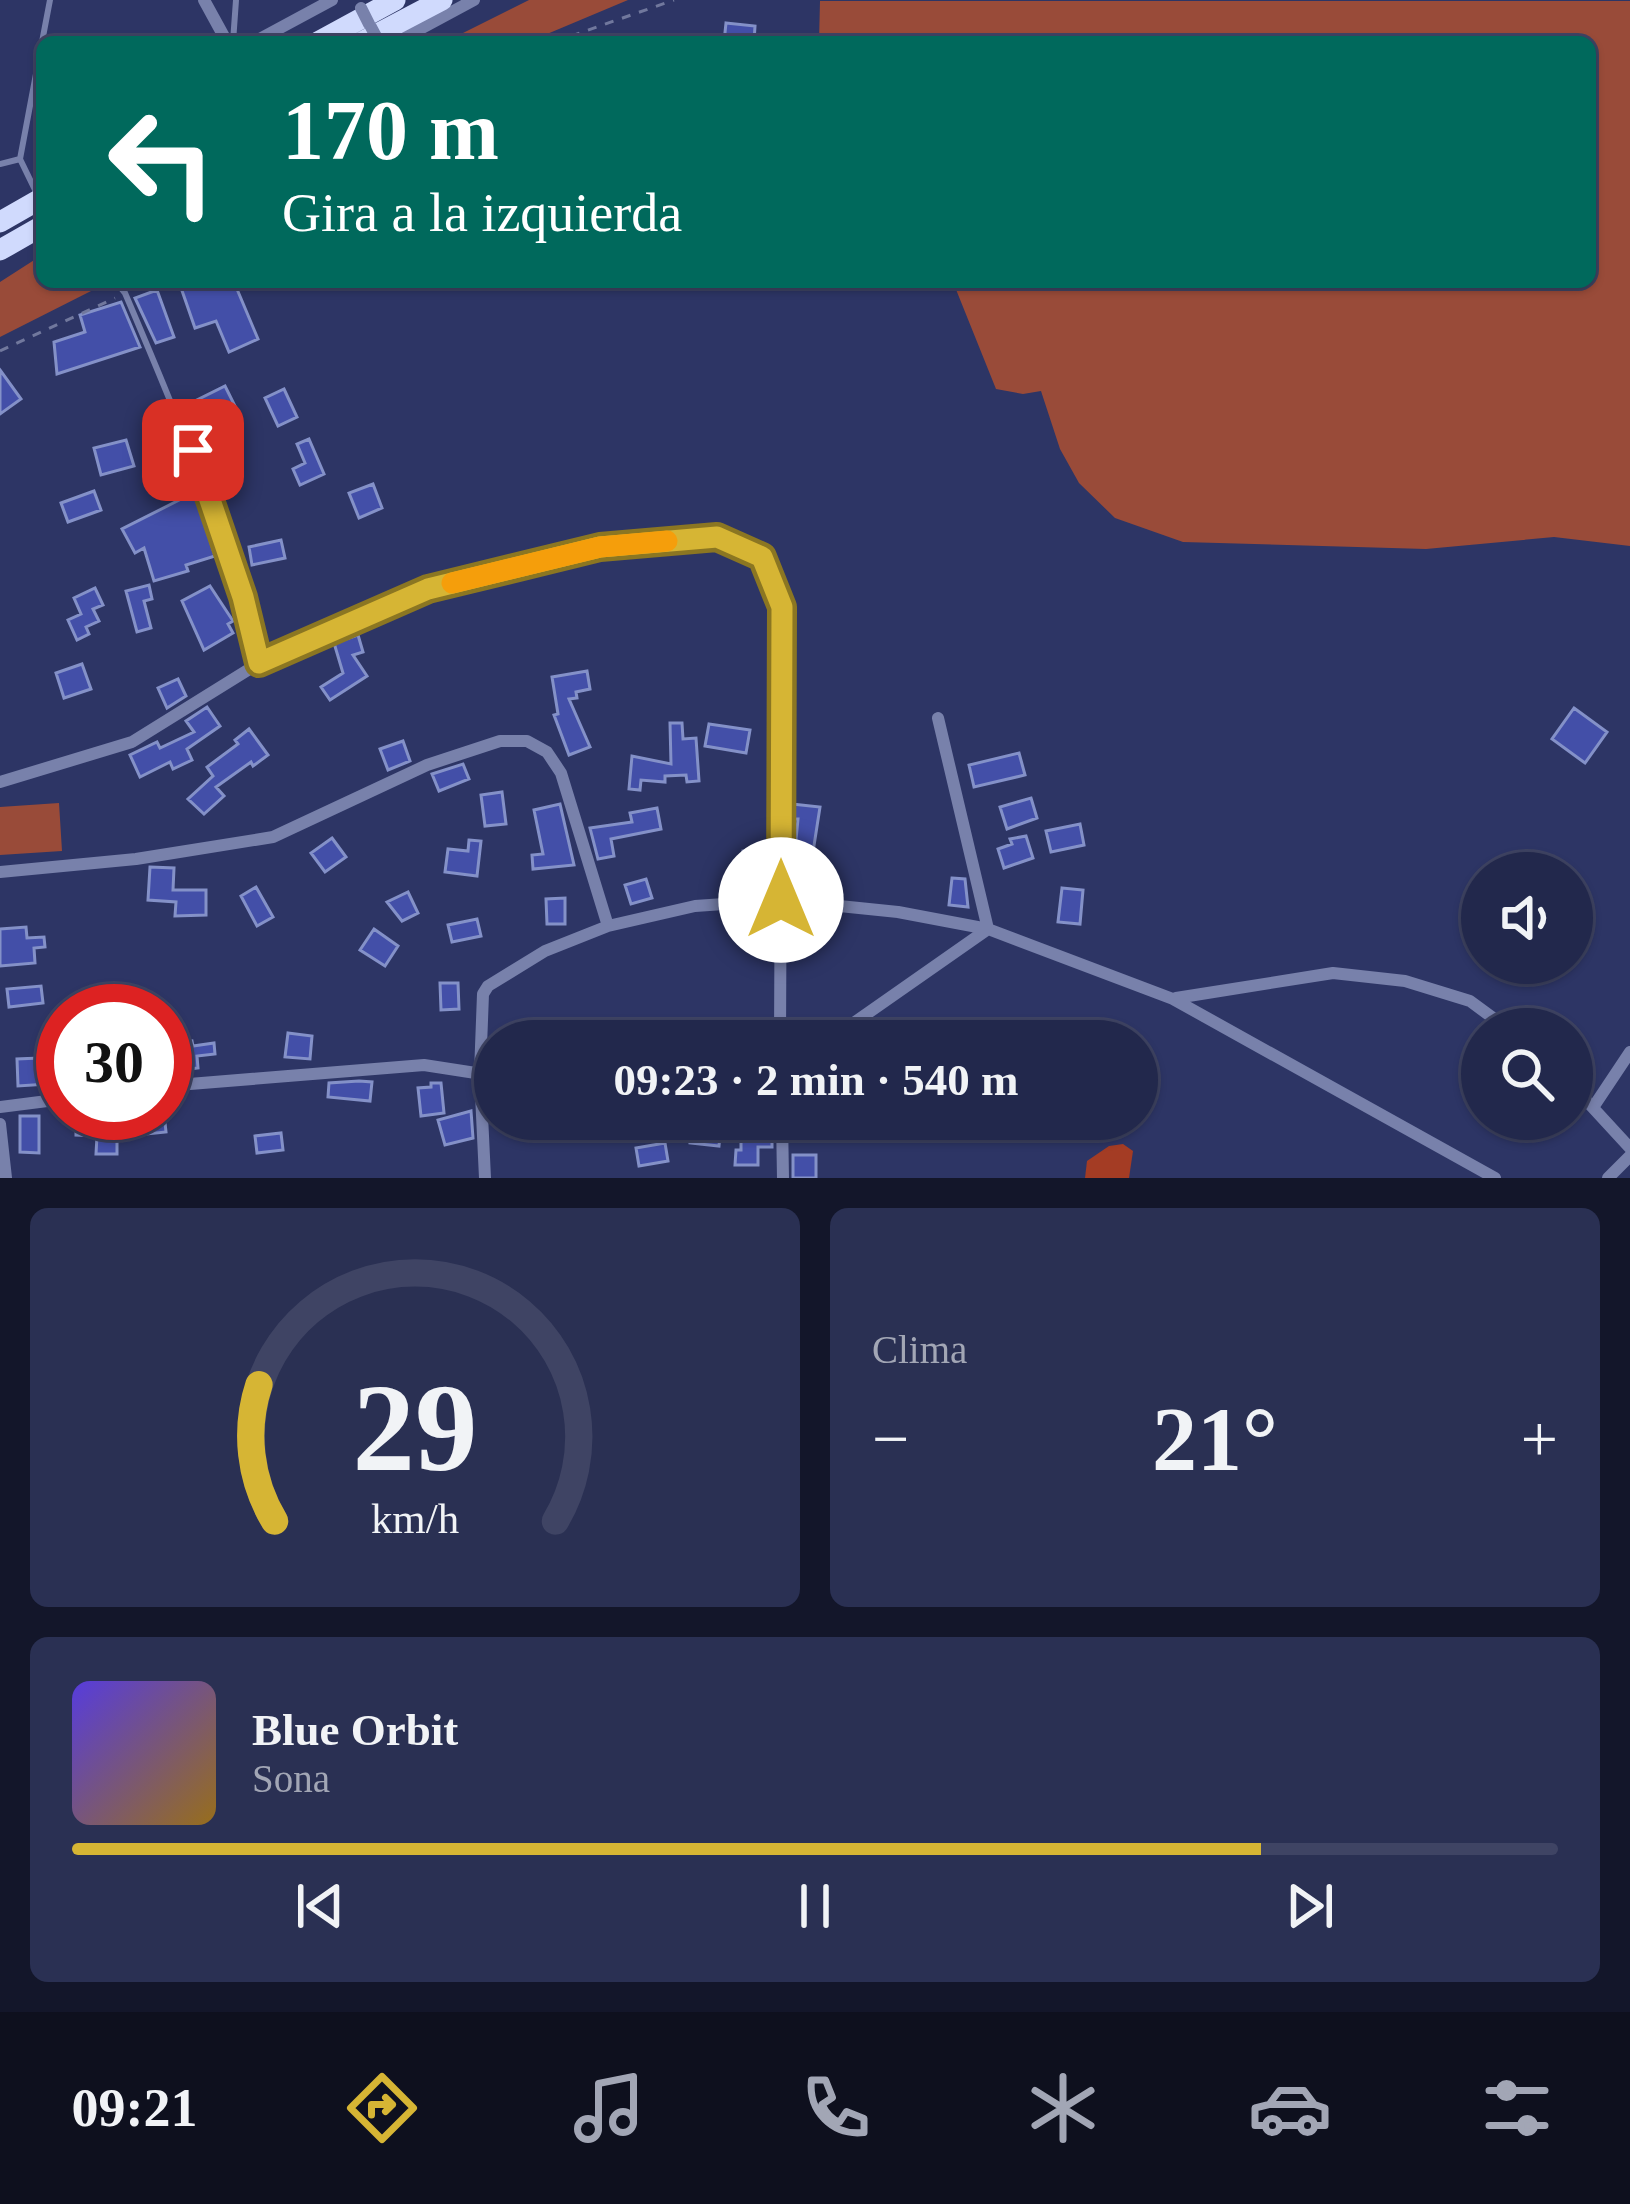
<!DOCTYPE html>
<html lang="es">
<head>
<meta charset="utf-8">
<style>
	:root { --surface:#22284c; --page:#2a3053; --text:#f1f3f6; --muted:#a2a6b5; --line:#3f4464; --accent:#d6b534 }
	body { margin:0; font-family:Georgia,serif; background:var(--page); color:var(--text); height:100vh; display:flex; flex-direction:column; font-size:45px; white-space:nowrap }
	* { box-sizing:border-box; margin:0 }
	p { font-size:39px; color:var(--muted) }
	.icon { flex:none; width:66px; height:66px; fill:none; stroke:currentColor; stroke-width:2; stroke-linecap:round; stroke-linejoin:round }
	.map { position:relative; height:1178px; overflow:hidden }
	.panel { display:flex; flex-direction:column; gap:30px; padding:30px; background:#13162a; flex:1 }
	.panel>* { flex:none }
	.top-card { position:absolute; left:36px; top:36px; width:1560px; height:252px; border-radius:18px; box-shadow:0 3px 9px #0004,0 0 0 3px var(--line); background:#00695c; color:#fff; overflow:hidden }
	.tools { position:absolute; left:1461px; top:852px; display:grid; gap:24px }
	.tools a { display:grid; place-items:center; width:132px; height:132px; border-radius:50%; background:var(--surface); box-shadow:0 3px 9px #0004,0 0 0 3px var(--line); font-size:60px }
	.speed { position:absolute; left:36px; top:984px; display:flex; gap:24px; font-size:60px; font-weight:700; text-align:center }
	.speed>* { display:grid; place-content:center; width:156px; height:156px; border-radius:50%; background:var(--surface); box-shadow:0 3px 9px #0004,0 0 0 3px var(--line); line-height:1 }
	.speed .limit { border:18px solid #d22; background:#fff; color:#111 }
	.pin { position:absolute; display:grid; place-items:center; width:102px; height:102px; color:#fff; margin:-51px; border-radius:24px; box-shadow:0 6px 18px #0006 }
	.me { position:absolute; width:132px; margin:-66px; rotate:0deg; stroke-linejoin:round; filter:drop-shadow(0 0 9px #0008) }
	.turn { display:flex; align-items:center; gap:42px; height:252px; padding:0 48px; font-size:54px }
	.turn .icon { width:156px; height:156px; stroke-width:2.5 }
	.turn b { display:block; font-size:84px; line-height:102px }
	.big { font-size:90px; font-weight:700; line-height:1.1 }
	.panel .tile { flex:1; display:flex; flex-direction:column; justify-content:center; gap:18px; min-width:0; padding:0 42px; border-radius:18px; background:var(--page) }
	.panel .dial { align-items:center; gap:0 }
	.dial svg { height:312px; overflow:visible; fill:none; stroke:var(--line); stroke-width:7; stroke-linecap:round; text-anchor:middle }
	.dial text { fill:var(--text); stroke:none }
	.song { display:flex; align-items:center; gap:36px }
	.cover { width:144px; height:144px; border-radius:18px; background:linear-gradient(135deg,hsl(250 70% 55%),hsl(40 70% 35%)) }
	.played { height:12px; border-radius:6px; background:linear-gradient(90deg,var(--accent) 80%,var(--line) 80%) }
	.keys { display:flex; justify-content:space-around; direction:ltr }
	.heat { display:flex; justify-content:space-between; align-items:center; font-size:66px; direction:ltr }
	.panel .tiles { flex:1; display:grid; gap:30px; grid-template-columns:1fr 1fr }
	.tile:last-child { grid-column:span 2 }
	.trip { position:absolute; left:474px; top:1020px; width:684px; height:120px; border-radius:60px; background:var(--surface); box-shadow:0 3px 9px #0004,0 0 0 3px var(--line); font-weight:700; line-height:120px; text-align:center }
	.menu { display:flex; height:192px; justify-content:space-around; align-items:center; background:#0e101e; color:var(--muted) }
	.menu .icon { width:84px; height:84px }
	.menu .selected { color:var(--accent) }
	.menu b { font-size:54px; color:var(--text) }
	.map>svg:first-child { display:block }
</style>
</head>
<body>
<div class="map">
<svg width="1630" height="1178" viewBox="0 0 1630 1178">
	<rect width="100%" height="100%" fill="#2d3565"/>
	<!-- green -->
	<path fill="#994b39" d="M529,0H628L528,42H445Z
		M820,1H1630V546L1554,537L1426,549L1183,542L1115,518L1079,483L1060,449L1041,391L1023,394L996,389L953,282H1590V42H819Z
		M42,255V282H90L95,289L0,337V282Z
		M59,803L62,851L0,855V807Z"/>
	<!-- forest -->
	<path fill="#a43c24" d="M1123,1144L1133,1151L1129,1178H1085L1087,1161L1109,1146Z"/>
	<!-- building -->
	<path fill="#434fa8" stroke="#8491c8" stroke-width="3" d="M726,23L755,26L754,42H724Z
		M179,282H234L258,339L229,352L216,321L195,328Z
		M157,290L174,337L156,343L135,298Z
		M121,302L140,347L57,374L54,342L85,332L80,315Z
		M0,370L21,399L0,414Z
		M225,386L235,406L206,419L197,400Z
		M284,389L297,417L278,426L265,398Z
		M309,439L324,474L300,485L293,469L305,463L297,444Z
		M126,440L134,466L101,475L94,448Z
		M373,484L382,508L359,518L349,493Z
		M94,491L101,510L68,522L61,503Z
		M195,492L207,518L204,520L215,556L186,565L188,571L154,581L144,548L135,553L122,529Z
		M281,540L285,558L252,565L249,547Z
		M149,585L152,599L144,601L151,628L137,632L126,591Z
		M210,586L233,621L228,624L233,633L204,650L182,601Z
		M95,588L103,605L93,609L99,621L86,627L89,634L77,640L68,620L81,614L74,598Z
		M358,635L363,652L353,655L367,676L330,700L321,687L343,673L334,643Z
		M82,664L91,689L64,698L56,673Z
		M587,671L590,689L576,692L577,698L569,699L590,747L569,755L554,715L558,714L552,677Z
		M178,679L186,696L167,708L158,688Z
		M207,707L220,726L187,749L192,760L173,769L170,762L140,777L130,755L157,742L160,748L194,732L186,721Z
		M1574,708L1607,732L1585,763L1552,739Z
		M670,723H682L683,739L696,738L699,781L687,782L686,775L665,776V782L641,780L640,790L629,789L632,756L671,764Z
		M709,724L750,730L746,753L705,746Z
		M249,729L268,755L253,766L251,762L216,787L224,796L204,814L188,799L213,776L207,767L238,744L235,740Z
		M403,741L410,761L388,770L380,749Z
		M1019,753L1025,775L974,787L969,765Z
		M463,764L469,779L439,791L432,774Z
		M502,792L506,824L485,826L481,795Z
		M1031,798L1037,818L1007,829L1000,807Z
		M560,804L574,865L533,869L532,855L543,854L534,810Z
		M792,804L820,807L813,852L795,850L798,819H792Z
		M657,808L661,829L611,839L614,856L598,859L590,828L632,822L630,813Z
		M1080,824L1084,845L1051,852L1046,831Z
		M1026,836L1033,858L1004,868L998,849L1012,844L1010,839Z
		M332,838L346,857L325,872L311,853Z
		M469,840L481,841L477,876L445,872L448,849L468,851Z
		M770,850V890H749L750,864H744L743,851Z
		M150,867L174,868L173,890H206V915L175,916L176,902L148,900Z
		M952,878L965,879L968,907L949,905Z
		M646,879L652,898L631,904L625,885Z
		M256,887L273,917L257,926L241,896Z
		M1062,888L1083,890L1080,924L1058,922Z
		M408,892L418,913L402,921L387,902Z
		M565,898V924H547L546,899Z
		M770,911V944L747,942L750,913Z
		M477,919L481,936L452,942L448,925Z
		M26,927L27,938L44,937L45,947L34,948L35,963L0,966V929Z
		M374,929L398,946L385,966L360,950Z
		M440,983H458L459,1009L441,1010Z
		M41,986L43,1003L9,1007L7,989Z
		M288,1033L312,1036L310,1059L285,1057Z
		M192,1041L193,1046L214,1043L215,1054L197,1056L198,1068L165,1072L168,1044Z
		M63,1057V1083L18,1086L17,1059Z
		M359,1081L372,1082L370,1101L328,1097L329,1083Z
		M431,1083H441L444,1113L421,1116L418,1088L431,1087Z
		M471,1111L473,1138L445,1145L438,1120Z
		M76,1113H164L166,1132L117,1137V1154H96L97,1136L76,1135Z
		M20,1116H39V1153L20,1152Z
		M692,1120L721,1126L719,1146L690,1143Z
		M772,1128V1147H758V1165H735L736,1150H741V1129Z
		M281,1133L283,1150L257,1153L255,1136Z
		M665,1143L668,1161L639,1166L636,1148Z
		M793,1155H816V1178H793Z"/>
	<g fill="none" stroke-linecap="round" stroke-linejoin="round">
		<!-- path -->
		<path stroke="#71789d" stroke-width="3" stroke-dasharray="9 9" stroke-linecap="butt" d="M554,42L674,0
			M0,351L115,298"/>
		<!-- service -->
		<path stroke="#7881ab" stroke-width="6" d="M42,42L50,0
			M233,42L236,0
			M0,164L20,159
			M38,196L20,159L42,42
			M116,282L125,293C177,415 227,534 259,663"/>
		<!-- minor -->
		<path stroke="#7881ab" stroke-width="12" d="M204,0L227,42
			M254,42L332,0
			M396,42L474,0
			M0,782L132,742L259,663L428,589L600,546L717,537L762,558L782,606L780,1041
			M0,872L136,859L273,837L427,765L500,741H527L547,752L561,773L608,926L695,906L781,900L898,912L988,929L1173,999L1495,1178
			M1176,998L1333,973L1405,981L1470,1001L1508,1029
			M828,1041L988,929L938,718
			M1572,1085L1630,1148
			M165,1086L424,1065L495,1076
			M1594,1106L1630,1052
			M0,1107L63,1099
			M782,1119L783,1178
			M0,1124L6,1178
			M485,1178L480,1073L483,994L488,986L545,951L608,926
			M1608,1178L1630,1156"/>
		<!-- trunk -->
		<path stroke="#d0dafd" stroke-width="21" d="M318,42L395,0
			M362,42L442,0
			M0,222L42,198
			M0,250L42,226"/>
		<!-- minor-bridge -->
		<path stroke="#7881ab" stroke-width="12" d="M361,8L369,24
			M371,27L379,42"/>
	</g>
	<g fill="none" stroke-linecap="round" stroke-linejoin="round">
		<defs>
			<path id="route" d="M193,450L243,597L259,663L428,589L600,547L717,537L762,557L782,607L781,900"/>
		</defs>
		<!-- route casing -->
		<use href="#route" stroke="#8b7622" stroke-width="30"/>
		<!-- route -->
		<use href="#route" stroke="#d6b534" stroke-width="21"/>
		<!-- slow -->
		<path stroke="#f59e0b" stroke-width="21" d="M452,583L600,547L667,541"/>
	</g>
</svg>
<div class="tools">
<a><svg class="icon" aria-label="sound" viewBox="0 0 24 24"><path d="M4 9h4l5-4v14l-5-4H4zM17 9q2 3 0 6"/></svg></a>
<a><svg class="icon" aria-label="search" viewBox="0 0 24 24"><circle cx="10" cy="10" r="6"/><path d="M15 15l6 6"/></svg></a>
</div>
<div class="speed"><div class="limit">30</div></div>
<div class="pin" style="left:193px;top:450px;background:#d93025"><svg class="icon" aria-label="arrive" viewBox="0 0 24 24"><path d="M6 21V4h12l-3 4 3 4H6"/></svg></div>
<svg class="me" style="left:781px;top:900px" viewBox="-20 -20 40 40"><circle r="19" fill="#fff"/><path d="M0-13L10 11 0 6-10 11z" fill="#d6b534"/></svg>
<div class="trip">09:23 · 2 min · 540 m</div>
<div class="top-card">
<div class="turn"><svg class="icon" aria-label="left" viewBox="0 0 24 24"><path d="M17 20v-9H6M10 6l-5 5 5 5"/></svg><div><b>170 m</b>Gira a la izquierda</div></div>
</div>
</div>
<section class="panel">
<div class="tiles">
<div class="tile dial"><svg viewBox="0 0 100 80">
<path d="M14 69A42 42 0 1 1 86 69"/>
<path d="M14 69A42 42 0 0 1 10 34" stroke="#d6b534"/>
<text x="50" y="56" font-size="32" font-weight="700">29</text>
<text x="50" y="72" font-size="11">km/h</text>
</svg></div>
<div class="tile"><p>Clima</p>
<div class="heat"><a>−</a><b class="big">21°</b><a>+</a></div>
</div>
<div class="tile">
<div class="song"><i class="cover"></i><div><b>Blue Orbit</b><p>Sona</p></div></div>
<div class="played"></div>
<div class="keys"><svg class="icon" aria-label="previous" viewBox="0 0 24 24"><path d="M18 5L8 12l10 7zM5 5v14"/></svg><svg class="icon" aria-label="pause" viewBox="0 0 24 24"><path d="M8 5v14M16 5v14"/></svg><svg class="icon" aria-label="next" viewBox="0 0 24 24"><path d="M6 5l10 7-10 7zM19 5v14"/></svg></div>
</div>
</div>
</section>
<nav class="menu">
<b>09:21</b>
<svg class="icon selected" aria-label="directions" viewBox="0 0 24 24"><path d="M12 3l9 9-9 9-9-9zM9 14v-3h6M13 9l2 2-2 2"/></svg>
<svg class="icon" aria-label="music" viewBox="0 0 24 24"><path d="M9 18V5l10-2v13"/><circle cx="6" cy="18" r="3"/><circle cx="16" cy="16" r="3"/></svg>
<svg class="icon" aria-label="phone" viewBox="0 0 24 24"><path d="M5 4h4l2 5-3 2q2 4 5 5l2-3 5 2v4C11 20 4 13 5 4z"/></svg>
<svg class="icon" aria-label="climate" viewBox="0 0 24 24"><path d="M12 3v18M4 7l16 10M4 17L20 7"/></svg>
<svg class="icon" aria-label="car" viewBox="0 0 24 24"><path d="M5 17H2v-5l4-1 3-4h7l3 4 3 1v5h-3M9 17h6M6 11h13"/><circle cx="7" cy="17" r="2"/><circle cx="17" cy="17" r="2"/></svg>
<svg class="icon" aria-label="filters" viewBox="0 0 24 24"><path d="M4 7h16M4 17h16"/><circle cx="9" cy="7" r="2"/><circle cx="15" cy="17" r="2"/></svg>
</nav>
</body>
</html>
